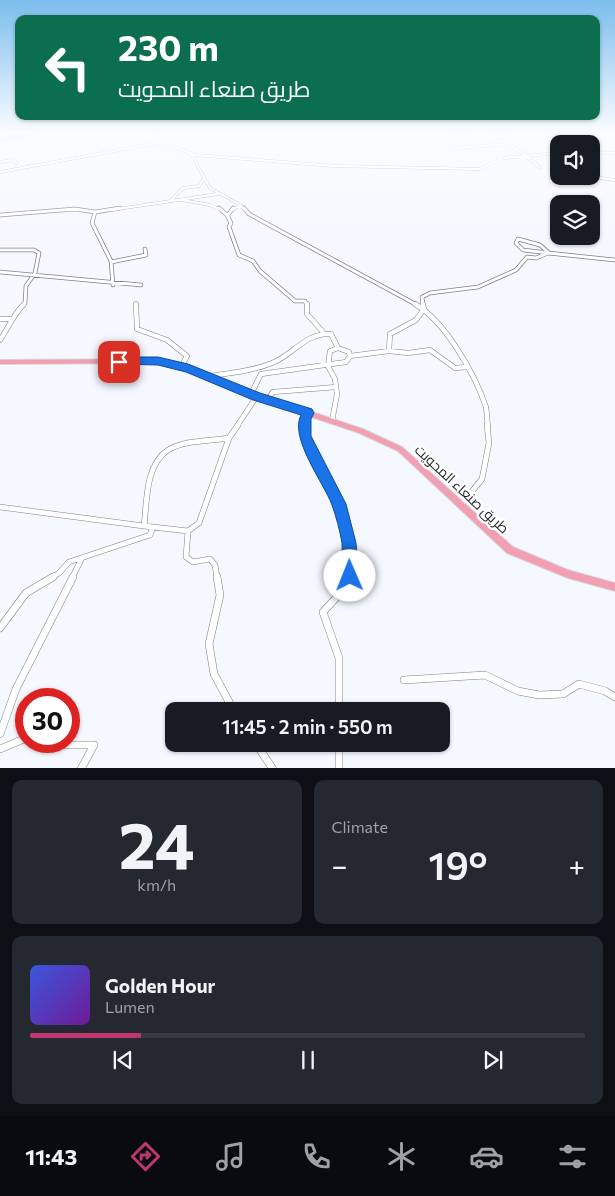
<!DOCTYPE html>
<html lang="en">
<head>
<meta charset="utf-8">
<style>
	:root { --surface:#171b24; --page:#242831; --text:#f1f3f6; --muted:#9ea1a6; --line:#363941; --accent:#c03671 }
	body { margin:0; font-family:Commissioner,Cairo,sans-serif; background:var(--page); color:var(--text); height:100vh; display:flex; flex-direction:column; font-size:19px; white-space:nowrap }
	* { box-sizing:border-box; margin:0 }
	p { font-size:16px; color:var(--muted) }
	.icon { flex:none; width:28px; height:28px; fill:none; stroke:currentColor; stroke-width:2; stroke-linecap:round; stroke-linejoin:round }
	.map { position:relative; height:768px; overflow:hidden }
	.details { display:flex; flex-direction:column; gap:12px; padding:12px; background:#0d0f14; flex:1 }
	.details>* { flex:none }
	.guide { position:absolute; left:15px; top:15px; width:585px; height:105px; border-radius:10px; box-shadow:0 1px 4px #0004; background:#0b6e4f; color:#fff; overflow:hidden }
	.controls { position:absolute; left:550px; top:135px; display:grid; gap:10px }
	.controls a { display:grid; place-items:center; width:50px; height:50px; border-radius:10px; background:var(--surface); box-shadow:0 1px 4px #0004; font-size:25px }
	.speed { position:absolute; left:15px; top:688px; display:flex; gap:10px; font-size:25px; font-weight:700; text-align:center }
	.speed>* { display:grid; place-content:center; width:65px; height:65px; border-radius:50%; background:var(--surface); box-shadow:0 1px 4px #0004; line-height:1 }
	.speed .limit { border:8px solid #d22; background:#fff; color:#111 }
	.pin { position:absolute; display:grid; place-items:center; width:42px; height:42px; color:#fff; margin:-21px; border-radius:10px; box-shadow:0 2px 8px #0006 }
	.me { position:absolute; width:55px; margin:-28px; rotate:359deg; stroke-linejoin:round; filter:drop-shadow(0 0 4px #0008) }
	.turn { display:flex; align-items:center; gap:18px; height:105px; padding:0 20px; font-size:22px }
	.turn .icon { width:65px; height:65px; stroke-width:2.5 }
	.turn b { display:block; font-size:35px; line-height:42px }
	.big { font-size:38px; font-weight:600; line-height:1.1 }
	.details .card { flex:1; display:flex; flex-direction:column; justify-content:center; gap:8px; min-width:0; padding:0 18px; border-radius:10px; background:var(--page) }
	.details .dial { align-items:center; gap:0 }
	.dial b { font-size:65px; line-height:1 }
	.song { display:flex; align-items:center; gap:15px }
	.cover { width:60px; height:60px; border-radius:8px; background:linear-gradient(135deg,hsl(230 70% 55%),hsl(280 70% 35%)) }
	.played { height:5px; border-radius:2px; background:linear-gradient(90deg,var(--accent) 20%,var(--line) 20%) }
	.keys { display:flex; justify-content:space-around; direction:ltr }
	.heat { display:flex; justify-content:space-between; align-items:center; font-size:28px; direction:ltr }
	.details .tiles { flex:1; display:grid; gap:12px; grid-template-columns:1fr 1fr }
	.card:last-child { grid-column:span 2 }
	.trip { position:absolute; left:165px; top:702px; width:285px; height:50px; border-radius:10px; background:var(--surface); box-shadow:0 1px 4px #0004; font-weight:600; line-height:50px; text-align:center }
	.tabs { display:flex; height:80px; justify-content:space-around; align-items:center; background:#090b0e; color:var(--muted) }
	.tabs .icon { width:35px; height:35px }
	.tabs .selected { color:var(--accent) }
	.tabs b { font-size:22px; color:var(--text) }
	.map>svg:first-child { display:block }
</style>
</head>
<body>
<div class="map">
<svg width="615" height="769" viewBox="0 0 615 769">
	<rect width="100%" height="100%" fill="#f5f8ff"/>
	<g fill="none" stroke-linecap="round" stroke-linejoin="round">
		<defs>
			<path id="street-far4" d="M154,133L168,145L195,155L335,166L480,169L503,158L559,153
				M492,133L525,155L539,167
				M453,134L472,133
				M495,135L510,133
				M456,148L509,144
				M591,152L615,153
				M555,153L552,148L553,142L562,133
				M191,154L210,188L237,203L245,210
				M0,162L13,160L17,163
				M0,172L163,142
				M587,176L615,180
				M171,200L183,188L199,186L203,180
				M182,200L210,205L221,210
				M67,210H79
				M111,210L218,194
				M232,210L241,205"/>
			<path id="street-far3" d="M219,208L227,215L231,223L229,227L239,255L253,261L260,271L295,301H305L307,305
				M244,208L249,214L417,305
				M95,212L92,223L111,261L113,285
				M0,215L75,209L95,212L120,208
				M228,215L233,208
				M518,239L540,245L549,253L523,250L516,243Z
				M0,250H34L39,253L35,273L26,286L25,303L23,305
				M548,253L615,260
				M111,262L146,255L145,249
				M0,272L141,285
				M423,305L422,297L430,293L478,287L516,270L527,257L536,258L548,253"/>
			<path id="street-far2" d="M136,304L137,329L167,340L187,356L181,367
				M307,304V314L323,332
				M415,304C445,321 475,374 486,407C487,413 487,420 488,426
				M0,319H11
				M0,340C9,327 13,315 24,304
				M389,351L390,334L416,320L424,309L423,304
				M350,356L389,351L408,353L430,350L455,368L467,367
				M210,376C230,373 253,371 272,363C293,355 306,332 331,334L338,348L330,351L328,366L335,379L337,394L332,421
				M251,394L261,374L346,362L350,356L349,352L338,348
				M267,400L273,392L336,387
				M237,426L257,396
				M305,426L308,413"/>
			<path id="street-far1" d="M305,425C307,450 322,470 333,492C346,516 355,550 349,578
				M461,505L482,479L489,443L487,425
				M0,507L144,526
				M188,531L144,526C147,502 145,465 168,450C184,440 211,441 229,438L238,425
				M51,578L59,573L69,562L150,535L153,527
				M72,578L82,558
				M217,578L215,565L210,559L193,562L186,557L188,531L199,523L229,438"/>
			<path id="street" d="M217,577L220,595L209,644L214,674L234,711
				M0,628L26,593L53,577
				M404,680L485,675L518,691L539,695L563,694L579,684L605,691L615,697
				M339,711V658L323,612L346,587L350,577
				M0,734L16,689L73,577
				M54,741L57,745H94L81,769
				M256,744L273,769
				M339,744V769
				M0,749L26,738"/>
			<path id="secondary" d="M0,140L34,133"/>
			<path id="primary" d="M158,359L190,366L259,394L363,429L402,447L513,547L568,570L615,583V591L568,578L507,553L398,451L359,433L255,398L187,370L158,363L0,364V360Z"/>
		</defs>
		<!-- street-far4 casing -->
		<use href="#street-far4" stroke="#7d8088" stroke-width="3"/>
		<!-- street-far3 casing -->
		<use href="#street-far3" stroke="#7d8088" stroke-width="4.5"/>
		<!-- street-far2 casing -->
		<use href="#street-far2" stroke="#7d8088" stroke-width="5.5"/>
		<!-- street-far1 casing -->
		<use href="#street-far1" stroke="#7d8088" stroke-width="6"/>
		<!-- street casing -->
		<use href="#street" stroke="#7d8088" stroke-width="8"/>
		<!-- secondary casing -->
		<use href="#secondary" stroke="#7d8088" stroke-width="4"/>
		<!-- primary casing -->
		<use href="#primary" stroke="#d6d7d7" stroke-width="2"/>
		<!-- street-far4 -->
		<use href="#street-far4" stroke="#fff" stroke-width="2.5"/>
		<!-- street-far3 -->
		<use href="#street-far3" stroke="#fff" stroke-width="3"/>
		<!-- street-far2 -->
		<use href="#street-far2" stroke="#fff" stroke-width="4.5"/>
		<!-- street-far1 -->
		<use href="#street-far1" stroke="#fff" stroke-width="5"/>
		<!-- street -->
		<use href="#street" stroke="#fff" stroke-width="7"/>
		<!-- secondary -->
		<use href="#secondary" stroke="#f9cfda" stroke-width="3"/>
		<!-- primary -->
		<use href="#primary" fill="#f29fb4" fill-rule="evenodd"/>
	</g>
	<!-- sky -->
	<linearGradient id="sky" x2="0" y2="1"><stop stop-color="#7bbded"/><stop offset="0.55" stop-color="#fafcff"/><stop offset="1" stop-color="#fafcff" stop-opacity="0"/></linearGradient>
	<rect width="615" height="241" fill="url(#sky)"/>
	<!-- route -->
	<path fill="#1a73e8" stroke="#114b97" d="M119,357H158L188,364L260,393L312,409L314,413L311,419V436L346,504L356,543L358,576L355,582L350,584L344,582C339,570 343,556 342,543C340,531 336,516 332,505C324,483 289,438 301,415L253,400L186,372L158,365L115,364L114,362Z"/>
	<g text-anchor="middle" stroke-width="5" stroke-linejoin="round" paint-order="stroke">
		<!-- street labels -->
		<g font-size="14" fill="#1e2023" stroke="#fff">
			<text transform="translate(462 489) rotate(43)" y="5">طريق صنعاء المحويت</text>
		</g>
	</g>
</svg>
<div class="controls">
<a><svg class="icon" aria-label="sound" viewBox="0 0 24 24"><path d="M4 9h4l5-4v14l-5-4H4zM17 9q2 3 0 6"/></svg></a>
<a><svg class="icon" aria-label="layers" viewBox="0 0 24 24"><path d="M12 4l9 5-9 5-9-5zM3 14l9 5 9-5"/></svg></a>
</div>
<div class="speed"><div class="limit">30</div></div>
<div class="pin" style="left:119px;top:362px;background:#d93025"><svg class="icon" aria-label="arrive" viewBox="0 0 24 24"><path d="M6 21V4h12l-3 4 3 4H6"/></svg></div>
<svg class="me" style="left:350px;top:576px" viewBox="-20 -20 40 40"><circle r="19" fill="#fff"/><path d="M0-13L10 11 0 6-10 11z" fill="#1a73e8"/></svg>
<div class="trip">11:45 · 2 min · 550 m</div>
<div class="guide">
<div class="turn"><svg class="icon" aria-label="left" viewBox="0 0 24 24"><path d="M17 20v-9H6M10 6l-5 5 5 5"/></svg><div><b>230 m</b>طريق صنعاء المحويت</div></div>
</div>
</div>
<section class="details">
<div class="tiles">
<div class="card dial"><b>24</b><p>km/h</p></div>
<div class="card"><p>Climate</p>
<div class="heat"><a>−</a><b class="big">19°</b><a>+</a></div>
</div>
<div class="card">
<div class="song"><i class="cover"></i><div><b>Golden Hour</b><p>Lumen</p></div></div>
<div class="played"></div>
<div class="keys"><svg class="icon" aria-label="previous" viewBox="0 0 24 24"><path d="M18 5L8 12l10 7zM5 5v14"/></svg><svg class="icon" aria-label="pause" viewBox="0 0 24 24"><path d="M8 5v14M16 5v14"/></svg><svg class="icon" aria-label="next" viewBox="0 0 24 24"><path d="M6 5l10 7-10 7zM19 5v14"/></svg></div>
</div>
</div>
</section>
<nav class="tabs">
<b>11:43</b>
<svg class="icon selected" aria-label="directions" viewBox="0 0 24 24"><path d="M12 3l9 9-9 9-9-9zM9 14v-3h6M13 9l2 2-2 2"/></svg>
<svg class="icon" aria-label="music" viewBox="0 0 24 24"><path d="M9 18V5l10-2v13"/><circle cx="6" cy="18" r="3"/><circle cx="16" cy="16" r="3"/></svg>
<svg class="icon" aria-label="phone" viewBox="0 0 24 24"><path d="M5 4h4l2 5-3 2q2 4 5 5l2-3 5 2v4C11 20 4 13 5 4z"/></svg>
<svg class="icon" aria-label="climate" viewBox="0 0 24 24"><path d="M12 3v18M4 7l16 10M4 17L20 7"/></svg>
<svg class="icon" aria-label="car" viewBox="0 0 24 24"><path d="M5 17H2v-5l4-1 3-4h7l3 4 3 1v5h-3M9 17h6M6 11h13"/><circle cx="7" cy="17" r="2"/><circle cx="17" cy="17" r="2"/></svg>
<svg class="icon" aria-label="filters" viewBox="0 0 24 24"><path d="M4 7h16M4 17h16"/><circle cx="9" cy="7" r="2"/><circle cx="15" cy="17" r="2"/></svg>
</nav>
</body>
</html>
